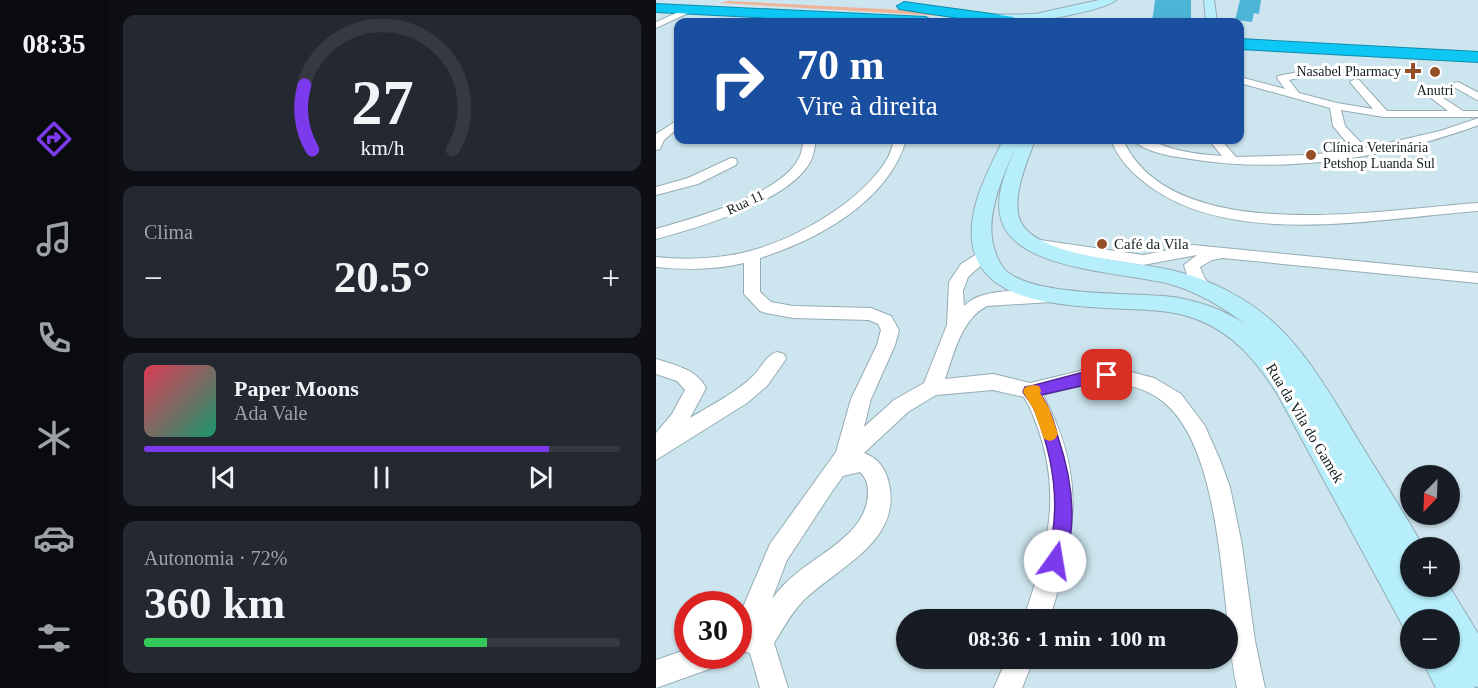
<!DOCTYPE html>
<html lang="pt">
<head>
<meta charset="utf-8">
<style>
	:root { --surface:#171b24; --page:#242831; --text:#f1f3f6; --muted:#9ea1a6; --line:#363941; --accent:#7c3aed }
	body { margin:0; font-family:"Times New Roman",serif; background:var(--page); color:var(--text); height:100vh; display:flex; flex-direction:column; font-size:22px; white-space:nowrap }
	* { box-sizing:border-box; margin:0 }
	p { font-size:20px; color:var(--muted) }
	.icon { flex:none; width:33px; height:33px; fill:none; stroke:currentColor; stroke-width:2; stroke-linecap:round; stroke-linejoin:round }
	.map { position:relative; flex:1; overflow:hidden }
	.drawer { display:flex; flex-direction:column; gap:15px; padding:15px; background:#0d0f14; width:548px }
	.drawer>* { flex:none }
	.guide { position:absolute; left:18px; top:18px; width:570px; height:126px; border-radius:12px; box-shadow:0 2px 4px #0004; background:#1a4fa0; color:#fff; overflow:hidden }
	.needle { width:39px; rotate:203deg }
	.buttons { position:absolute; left:744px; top:465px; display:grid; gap:12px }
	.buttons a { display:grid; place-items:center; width:60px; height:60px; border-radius:50%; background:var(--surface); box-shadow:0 2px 4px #0004; font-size:30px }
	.speed { position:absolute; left:18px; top:591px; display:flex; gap:12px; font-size:30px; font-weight:700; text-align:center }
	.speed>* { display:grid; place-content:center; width:78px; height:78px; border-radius:50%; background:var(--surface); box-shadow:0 2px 4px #0004; line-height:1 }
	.speed .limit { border:9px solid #d22; background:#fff; color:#111 }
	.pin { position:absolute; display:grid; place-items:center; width:51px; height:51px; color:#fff; margin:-26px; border-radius:12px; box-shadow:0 3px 9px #0006 }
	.me { position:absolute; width:66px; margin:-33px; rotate:13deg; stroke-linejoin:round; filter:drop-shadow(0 0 4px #0008) }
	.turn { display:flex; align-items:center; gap:21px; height:126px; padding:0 24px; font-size:27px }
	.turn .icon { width:78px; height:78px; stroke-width:2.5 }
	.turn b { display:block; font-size:42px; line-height:51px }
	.big { font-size:45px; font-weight:600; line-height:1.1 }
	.drawer .card { flex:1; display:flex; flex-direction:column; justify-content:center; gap:9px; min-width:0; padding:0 21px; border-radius:12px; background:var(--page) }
	.drawer .dial { align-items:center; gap:0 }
	.dial svg { height:156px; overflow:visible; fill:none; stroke:var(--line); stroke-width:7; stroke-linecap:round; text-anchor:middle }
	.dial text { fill:var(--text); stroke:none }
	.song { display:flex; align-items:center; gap:18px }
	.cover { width:72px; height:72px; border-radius:9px; background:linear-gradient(135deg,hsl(350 70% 55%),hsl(160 70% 35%)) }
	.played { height:6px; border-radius:3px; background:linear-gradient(90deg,var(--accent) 85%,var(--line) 85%) }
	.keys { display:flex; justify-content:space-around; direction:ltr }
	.heat { display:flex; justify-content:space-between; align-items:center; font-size:33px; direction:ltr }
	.charge { height:9px; border-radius:4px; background:linear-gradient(90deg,#34c759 72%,var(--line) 0) }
	.trip { position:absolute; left:240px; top:609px; width:342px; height:60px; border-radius:30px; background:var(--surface); box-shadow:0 2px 4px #0004; font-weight:600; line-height:60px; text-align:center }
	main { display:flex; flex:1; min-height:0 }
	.tabs { display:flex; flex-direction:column; width:108px; justify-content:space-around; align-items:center; background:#090b0e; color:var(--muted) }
	.tabs .icon { width:42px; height:42px }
	.tabs .selected { color:var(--accent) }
	.tabs b { font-size:27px; color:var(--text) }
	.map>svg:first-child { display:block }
</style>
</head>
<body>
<main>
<nav class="tabs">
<b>08:35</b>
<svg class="icon selected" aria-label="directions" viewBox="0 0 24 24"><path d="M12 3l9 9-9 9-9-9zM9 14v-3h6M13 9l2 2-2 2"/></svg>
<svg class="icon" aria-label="music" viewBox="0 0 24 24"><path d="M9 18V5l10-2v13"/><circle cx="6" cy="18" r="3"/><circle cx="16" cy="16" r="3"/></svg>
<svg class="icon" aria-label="phone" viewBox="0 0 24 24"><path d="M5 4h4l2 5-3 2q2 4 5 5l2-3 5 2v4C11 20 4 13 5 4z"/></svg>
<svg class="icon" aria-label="climate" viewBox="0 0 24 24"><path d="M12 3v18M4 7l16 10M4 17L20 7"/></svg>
<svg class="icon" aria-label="car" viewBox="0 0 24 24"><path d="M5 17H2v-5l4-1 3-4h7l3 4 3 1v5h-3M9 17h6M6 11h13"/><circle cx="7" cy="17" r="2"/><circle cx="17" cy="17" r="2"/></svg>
<svg class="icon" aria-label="filters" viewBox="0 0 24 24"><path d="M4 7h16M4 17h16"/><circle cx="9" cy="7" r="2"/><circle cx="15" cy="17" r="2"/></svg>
</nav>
<section class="drawer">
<div class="card dial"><svg viewBox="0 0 100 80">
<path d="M14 69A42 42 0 1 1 86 69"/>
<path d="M14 69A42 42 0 0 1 10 36" stroke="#7c3aed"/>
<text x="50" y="56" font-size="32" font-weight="700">27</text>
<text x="50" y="72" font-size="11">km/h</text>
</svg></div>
<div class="card"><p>Clima</p>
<div class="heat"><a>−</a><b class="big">20.5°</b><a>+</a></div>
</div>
<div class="card">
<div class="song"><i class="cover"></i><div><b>Paper Moons</b><p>Ada Vale</p></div></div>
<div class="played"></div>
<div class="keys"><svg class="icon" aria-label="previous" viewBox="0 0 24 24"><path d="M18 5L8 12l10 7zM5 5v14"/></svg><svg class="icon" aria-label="pause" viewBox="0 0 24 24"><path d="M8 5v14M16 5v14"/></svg><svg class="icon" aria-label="next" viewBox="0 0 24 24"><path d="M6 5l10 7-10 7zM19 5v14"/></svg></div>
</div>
<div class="card"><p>Autonomia · 72%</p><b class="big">360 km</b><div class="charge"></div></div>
</section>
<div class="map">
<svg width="823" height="688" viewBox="0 0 823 688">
	<rect width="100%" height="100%" fill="#cde5ee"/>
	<!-- green -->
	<path fill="#eeb497" d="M72,1L247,10L303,17L65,3Z"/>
	<!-- building -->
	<path fill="#4eb4d5" d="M499,0H535V20L531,19V22H496Z
		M584,0H605L603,14L598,13L596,22L579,20Z"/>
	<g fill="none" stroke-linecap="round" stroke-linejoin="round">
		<defs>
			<path id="street" d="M34,7L41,9L0,28V22Z
				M647,71L651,72V76L633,80L643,93L681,103L717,109L694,82L699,79L703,80L731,111H792L774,97L773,95L778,92L807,111H823V117H728L685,110L689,126L710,148L784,131L823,118V125C730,159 626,175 528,158C513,156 488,151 477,140C493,138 504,145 518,149C533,153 551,155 566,156L553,140H565L580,157L652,155L697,150L677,126L674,108L584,83V77L629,89L621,78L622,76Z
				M802,82L823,93V101L798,87V83Z
				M22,120V128L8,140L4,149L0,150V134Z
				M148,140H160C159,146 158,152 156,158C139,200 41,228 0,239V229C38,218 125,195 143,158C146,153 146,146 148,140Z
				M238,140H250C232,202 161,240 104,258V292L115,302L137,306L215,308L235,316L243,330L239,345L215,399L208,427L238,400L268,383L291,325L293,282L305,264L332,247L340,252L312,277L307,291L308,306C328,286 368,292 395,290L401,292L403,296L401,300L395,302L331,306C305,319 298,354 289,379L337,374L374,383L432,369L460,368L498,378L525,394L549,426L564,460L574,487L586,545L599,641L609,688H581C565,613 569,460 512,406C498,392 477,385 458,383C434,381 410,389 387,395C431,477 420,536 393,620H367C394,542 409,485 373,406L368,397L337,390L280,395L252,412L208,453C222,458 230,469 233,484C246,542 180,568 147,601C135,613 127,629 118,643L132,688H104L94,653L90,652L82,655V619L114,544L180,452L195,399L221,345L225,330L222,324L213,320L137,318L110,313L104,311L88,294V263C59,270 30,270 0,267V257C29,260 58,259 86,253C135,242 203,204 230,161C234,155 236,147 238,140ZM204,472C210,478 212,483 212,493C211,532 169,550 141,573C132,580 123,589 116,599L131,560L175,493L187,476Z
				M455,140H467C517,249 727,209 823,203V211C723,218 582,248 496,188C478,175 463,161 455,140Z
				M75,158L80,159L81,162L80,165L42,184L0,195V187L32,178Z
				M384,240L487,255L537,245L823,273V283L566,258L556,260L544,267L548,277L555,287L553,291C536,296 532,278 528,265L541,255L487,265L379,248L376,245Z
				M121,352L128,354L130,359L111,386L91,403L0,460V433L16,414L29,390L21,381L0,374V359C19,365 40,369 50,388L34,418C55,405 80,393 98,375C106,367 110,355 121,352Z
				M32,649V656H66L62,666L0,688V660Z
				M351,658H378L366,688H338Z"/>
			<path id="secondary" d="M443,0H460C445,13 341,31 325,18L331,15L379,14Z
				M548,0H558L561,22H550Z
				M347,140H379C371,162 351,206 368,227C392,258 481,261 519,271C543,277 565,286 586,299C639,330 670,387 701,438C722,473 745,507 765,543L767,548H754V570L752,569L754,574V586H793L823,635V688L818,686L819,688H780L765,658H794V620H754V634L750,632L622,395C601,362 578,333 540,319C512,308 479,310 449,308C383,304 295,296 320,203C326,181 337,161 347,140ZM361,144C352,167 338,194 345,219C359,272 474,272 517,285C544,293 568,308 589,324C568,310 543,301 517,297C480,292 367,298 346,266C321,228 346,179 361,144Z"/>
			<path id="highway" d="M248,2L357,17L365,22H330L243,9L241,6Z
				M0,4L270,17L278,22H193L0,12Z
				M584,39L823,52V62L584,49Z"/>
		</defs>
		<!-- street casing -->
		<use href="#street" stroke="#95acb4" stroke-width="2"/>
		<!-- secondary casing -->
		<use href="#secondary" stroke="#95acb4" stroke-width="2"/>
		<!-- highway casing -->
		<use href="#highway" stroke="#108caa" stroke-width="2"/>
		<!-- street -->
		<use href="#street" fill="#fff" fill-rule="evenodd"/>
		<!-- secondary -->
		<use href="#secondary" fill="#b7eefc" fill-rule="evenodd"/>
		<!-- highway -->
		<use href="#highway" fill="#0ec7f4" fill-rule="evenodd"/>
	</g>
	<!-- route -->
	<path fill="#7c3aed" stroke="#51269a" stroke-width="1.5" d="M451,370L456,371L458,375L456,379L385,395C394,408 398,422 402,437C416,479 423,526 406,568L399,571L392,568L390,561C406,512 398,459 379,411C376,404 371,398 367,392L369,387L375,386L424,373Z"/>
	<!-- slow -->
	<path fill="#f59e0b" d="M378,385L383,386L385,391L384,393L393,408L402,434L399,439L394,441L388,439L378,410L367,392L369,387Z"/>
	<!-- markers -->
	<g fill="#954f28" stroke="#fff" stroke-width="2">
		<path d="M754 62h6v6h6v6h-6v6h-6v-6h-6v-6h6z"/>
		<circle cx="779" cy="72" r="6"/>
		<circle cx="655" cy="155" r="6"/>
		<circle cx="446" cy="244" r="6"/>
	</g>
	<g text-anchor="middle" stroke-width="6" stroke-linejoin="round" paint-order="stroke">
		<!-- far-poi labels -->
		<g font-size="14" fill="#141d20" stroke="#fff" text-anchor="end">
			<text x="745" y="76">Nasabel Pharmacy</text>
			<text x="779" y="95" text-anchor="middle">Anutri</text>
			<text x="667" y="152" text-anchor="start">Clínica Veterinária<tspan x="667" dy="16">Petshop Luanda Sul</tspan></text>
		</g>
		<!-- far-street labels -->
		<g font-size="14" fill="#141d20" stroke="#fff">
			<text transform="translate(89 202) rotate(-25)" y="5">Rua 11</text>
		</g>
		<!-- poi labels -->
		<g font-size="15" fill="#141d20" stroke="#fff" text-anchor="start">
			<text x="458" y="249">Café da Vila</text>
		</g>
		<!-- street labels -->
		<g font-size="15" fill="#141d20" stroke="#fff">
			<text transform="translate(649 423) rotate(59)" y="5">Rua da Vila do Gamek</text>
		</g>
	</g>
</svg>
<div class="buttons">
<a><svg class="needle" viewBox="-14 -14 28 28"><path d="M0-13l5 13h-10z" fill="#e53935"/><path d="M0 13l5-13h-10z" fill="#9ea1a6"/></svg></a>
<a>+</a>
<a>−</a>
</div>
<div class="speed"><div class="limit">30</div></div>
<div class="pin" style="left:451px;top:375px;background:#d93025"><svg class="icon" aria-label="arrive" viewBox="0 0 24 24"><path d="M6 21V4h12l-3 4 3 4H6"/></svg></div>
<svg class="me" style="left:399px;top:561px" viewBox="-20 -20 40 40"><circle r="19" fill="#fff"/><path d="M0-13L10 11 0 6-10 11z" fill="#7c3aed"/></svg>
<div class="trip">08:36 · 1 min · 100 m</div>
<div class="guide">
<div class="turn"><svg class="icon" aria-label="right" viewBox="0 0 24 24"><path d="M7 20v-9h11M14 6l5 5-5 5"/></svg><div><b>70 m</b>Vire à direita</div></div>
</div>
</div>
</main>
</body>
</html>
